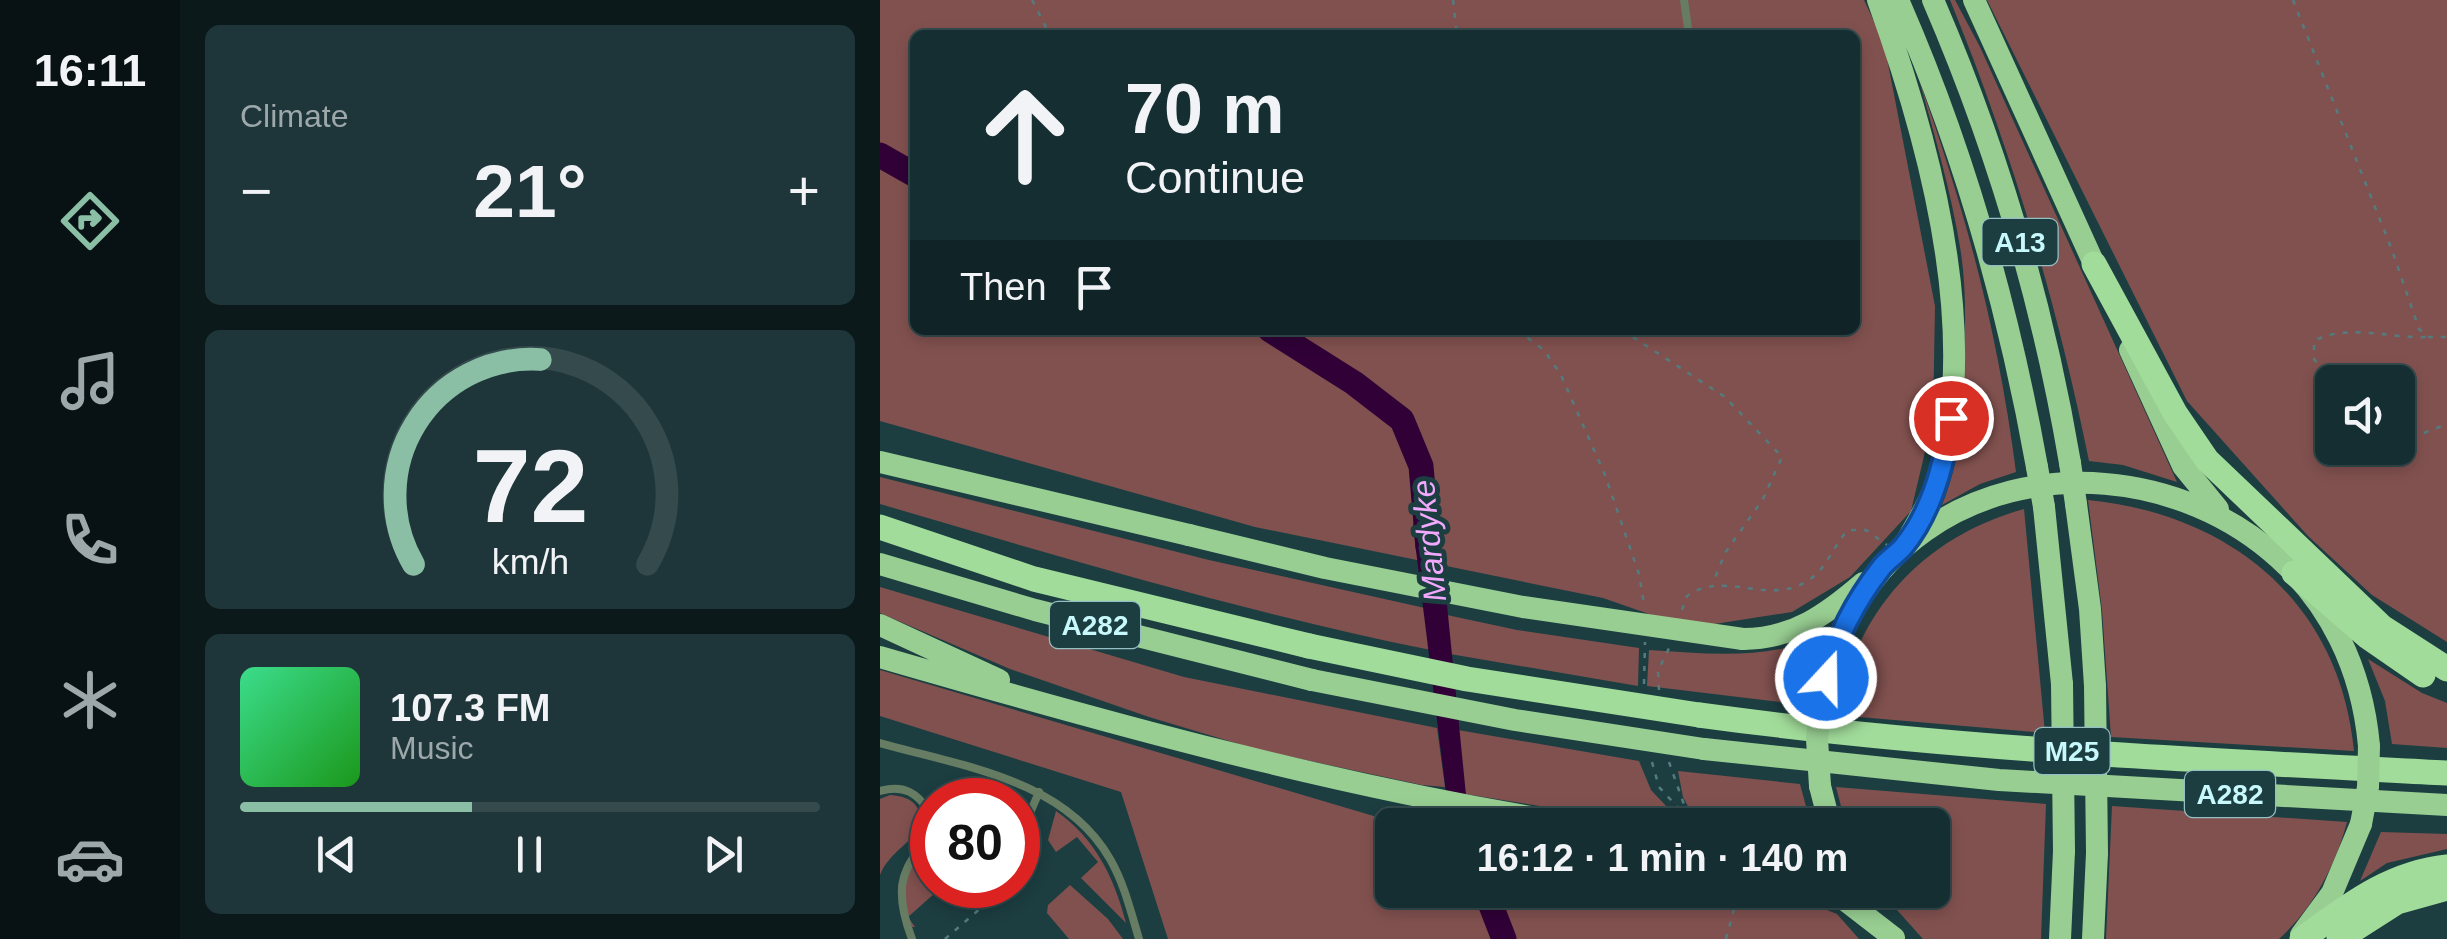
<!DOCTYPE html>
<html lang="en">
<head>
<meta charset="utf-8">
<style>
	:root { --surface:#152e31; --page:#1e3639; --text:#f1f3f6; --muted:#9da8ab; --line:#344a4d; --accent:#8abfa5 }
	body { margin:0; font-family:Arial,sans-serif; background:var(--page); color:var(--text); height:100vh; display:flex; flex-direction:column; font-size:38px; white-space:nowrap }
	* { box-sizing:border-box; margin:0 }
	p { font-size:32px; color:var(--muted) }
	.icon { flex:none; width:55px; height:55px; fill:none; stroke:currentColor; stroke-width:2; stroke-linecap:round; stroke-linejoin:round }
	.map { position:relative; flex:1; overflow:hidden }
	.side { display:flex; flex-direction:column; gap:25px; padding:25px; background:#0c191b; width:700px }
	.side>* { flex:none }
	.banner { position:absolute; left:30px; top:30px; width:950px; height:305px; border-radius:15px; box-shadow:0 5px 15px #0003,0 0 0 2px var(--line); background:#152e31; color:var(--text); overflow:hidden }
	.tools { position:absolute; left:1435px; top:365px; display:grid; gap:20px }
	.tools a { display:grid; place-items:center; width:100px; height:100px; border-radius:15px; background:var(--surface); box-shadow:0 5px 15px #0003,0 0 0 2px var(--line); font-size:50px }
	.speed { position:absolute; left:30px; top:778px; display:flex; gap:20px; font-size:50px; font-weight:700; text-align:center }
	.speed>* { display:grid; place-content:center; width:130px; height:130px; border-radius:50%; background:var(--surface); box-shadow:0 5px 15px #0003,0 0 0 2px var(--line); line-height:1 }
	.speed .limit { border:15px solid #d22; background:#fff; color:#111 }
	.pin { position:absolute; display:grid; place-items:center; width:85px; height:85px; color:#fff; margin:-42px; border:5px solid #fff; border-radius:50%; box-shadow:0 2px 10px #0007 }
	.me { position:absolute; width:110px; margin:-55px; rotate:21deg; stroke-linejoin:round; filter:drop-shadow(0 0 8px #0008) }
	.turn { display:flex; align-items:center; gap:35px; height:210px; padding:0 50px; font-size:45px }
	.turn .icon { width:130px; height:130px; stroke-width:2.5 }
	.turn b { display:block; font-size:70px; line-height:85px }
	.then { display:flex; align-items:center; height:95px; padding:0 50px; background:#0003; gap:20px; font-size:38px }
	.big { font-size:75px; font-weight:700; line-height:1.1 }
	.side .card { flex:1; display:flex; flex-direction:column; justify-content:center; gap:15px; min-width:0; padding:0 35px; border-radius:15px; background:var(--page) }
	.side .dial { align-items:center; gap:0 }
	.dial svg { height:260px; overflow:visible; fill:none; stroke:var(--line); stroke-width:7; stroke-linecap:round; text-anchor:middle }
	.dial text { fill:var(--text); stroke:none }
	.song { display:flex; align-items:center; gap:30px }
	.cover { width:120px; height:120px; border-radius:15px; background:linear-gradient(135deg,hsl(150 70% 55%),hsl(120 70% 35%)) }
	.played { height:10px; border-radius:5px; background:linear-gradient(90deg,var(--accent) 40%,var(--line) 40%) }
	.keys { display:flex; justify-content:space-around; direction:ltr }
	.heat { display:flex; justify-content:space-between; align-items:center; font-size:55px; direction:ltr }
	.trip { position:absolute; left:495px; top:808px; width:575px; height:100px; border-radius:15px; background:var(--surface); box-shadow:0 5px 15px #0003,0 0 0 2px var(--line); font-weight:700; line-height:100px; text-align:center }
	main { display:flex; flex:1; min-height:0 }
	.tabs { display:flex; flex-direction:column; width:180px; justify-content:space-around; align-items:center; background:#081214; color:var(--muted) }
	.tabs .icon { width:70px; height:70px }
	.tabs .selected { color:var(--accent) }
	.tabs b { font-size:45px; color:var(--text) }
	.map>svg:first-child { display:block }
</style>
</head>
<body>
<main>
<nav class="tabs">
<b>16:11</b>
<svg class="icon selected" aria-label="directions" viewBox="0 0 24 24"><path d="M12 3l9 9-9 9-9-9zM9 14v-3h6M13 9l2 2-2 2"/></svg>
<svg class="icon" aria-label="music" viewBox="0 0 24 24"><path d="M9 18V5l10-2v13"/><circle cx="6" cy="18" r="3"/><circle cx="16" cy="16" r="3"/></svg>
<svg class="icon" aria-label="phone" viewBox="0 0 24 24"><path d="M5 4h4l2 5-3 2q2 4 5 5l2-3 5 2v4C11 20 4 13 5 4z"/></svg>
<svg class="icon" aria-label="climate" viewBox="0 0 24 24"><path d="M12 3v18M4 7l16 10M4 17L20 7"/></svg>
<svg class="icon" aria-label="car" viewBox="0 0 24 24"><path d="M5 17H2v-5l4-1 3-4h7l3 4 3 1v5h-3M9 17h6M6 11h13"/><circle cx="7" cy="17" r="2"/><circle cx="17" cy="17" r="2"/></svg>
</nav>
<section class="side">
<div class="card"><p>Climate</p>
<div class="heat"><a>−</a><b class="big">21°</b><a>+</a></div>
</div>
<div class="card dial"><svg viewBox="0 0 100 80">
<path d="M14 69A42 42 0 1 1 86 69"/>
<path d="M14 69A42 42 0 0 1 53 6" stroke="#8abfa5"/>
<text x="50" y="56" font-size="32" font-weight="700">72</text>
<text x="50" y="72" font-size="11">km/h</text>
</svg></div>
<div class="card">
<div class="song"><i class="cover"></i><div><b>107.3 FM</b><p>Music</p></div></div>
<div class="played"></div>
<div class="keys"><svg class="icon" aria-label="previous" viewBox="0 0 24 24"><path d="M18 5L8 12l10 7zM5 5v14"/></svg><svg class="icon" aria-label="pause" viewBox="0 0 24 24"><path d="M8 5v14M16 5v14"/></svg><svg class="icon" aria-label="next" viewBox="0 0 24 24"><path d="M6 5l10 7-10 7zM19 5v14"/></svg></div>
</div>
</section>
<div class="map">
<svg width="1567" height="939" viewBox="0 0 1567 939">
	<rect width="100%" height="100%" fill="#1c3e41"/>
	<!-- green -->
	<path fill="#81514f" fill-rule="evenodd" d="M0,0H984L1004,43L1055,306L1053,418L1031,511L970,577L912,612L809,628L723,598L375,527L0,421ZM35,35H975V330H35Z
		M1070,0H1075L1100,47L1297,482L1243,465L1209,461C1177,303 1131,149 1070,0Z
		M1107,0H1567V642L1492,595L1428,536L1307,401ZM1452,382H1518V448H1452Z
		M1040,83C1087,215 1118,333 1136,472L1100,484L1062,505C1081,457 1083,421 1084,370C1085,330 1087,287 1080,247C1071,192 1055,137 1040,83Z
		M0,477L329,560L545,608L551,650C364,612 183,558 0,504Z
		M1208,500C1351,514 1460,603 1474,751L1231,737L1222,610Z
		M1144,509L1165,733L956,715C977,611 1041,538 1144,509Z
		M0,587L304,677L557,728L565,787L542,785L379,750L269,717L130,669L0,613Z
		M567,615L637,630L759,648L758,686L570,654Z
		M949,633L935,668L926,705L767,686L769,650C832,654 890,661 949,633Z
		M1488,659L1542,693L1567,703V748L1512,744L1505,701Z
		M0,670L524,825H512V890H897L957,914L979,939H288L241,792L0,716Z
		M578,730L759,761L771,790L804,825H780L585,794Z
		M798,771L920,784L931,825H818L803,797Z
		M956,787L1166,804L1161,939H1043L999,890H1052V825H966Z
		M10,795C27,796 40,802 41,821C36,842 9,851 0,875V799Z
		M1232,806L1467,822C1455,867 1433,908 1399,939H1226Z
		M176,811C215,838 234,877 246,923L201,878L218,862L197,837L176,852L168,840Z
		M1501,832L1567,834V849L1507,863L1480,881Z
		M52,834V885H64L28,917L35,927H32C0,876 30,871 52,834Z
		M190,885L228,919L243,939H189L167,913L168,905Z"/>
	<!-- water -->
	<path fill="#300037" d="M536,515H558L589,825H570L533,526Z"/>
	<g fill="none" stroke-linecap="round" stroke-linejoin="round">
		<!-- river -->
		<path stroke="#300037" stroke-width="25" d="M0,155L35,175
			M390,330L474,383L522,420L541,466L548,547
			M605,890L624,939"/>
		<!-- path -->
		<path stroke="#547b7e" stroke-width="2.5" stroke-dasharray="5 8" stroke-linecap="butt" d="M152,0L170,35
			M573,0L577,35
			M1413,0L1512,250L1539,329L1549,337H1567
			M637,330L664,350L681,375L725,475L759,574L764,604
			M742,330L845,397L902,457L883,499L845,553L833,583
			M1452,383L1434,359V341C1466,323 1513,339 1548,337
			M1518,435L1544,433L1567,424
			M802,610L807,596C844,569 889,607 929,580C948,567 953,546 968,530H986L1007,545
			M764,684L765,642
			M779,690L778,671L790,646
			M772,762L779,787L814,825
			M789,762L808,816
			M65,939L109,901
			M846,939L854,909L847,890"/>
		<!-- service -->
		<path stroke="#667d63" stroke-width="8" d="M804,0L809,35
			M0,743C81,766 184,779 230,859C244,883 251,912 259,939
			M0,791C24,784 37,793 50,812
			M138,824L147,820L159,792
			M32,939C0,855 54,862 48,810"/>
		<!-- trunk -->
		<path stroke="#98ce92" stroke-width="22" d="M998,0C1049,140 1103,337 1056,483C1049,504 1036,524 1025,544
			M1018,0C1084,150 1128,306 1157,467
			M1053,0C1117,148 1163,304 1190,463
			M1094,0L1221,279
			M1250,350L1303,466L1338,509
			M0,462L309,535
			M1196,504L1210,609L1215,686
			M1164,507L1182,684
			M0,564L155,610L432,680
			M0,625L119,680
			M863,639C913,639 947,614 983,583
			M0,657C231,724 461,788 699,825
			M940,707C996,381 1461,425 1489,746
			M824,749L1119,780L1567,805
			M940,786L950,825
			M952,890L1014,938
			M1421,935L1452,893L1481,824
			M1180,939L1184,851
			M1213,939L1217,853"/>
		<!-- motorway -->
		<path stroke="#a1dc9a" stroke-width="25" d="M1214,264L1295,413L1327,460L1502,627L1567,669
			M0,527L154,579L429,646
			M1414,573L1488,637L1543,675
			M819,715C1067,749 1317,760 1567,773
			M1422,939C1468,906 1509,873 1567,867
			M1459,939L1517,902L1567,888"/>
		<!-- trunk-bridge -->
		<path stroke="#98ce92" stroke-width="22" d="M1190,463L1196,504
			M1157,467L1164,507
			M309,535L445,568L643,607L863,639
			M432,680L635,720L824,749
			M1182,684L1184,851
			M1215,686L1217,853
			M940,707L937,739L940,786
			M1481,824L1488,787L1489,746"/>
		<!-- motorway-bridge -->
		<path stroke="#a1dc9a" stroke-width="25" d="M429,646L587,679L819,715"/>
	</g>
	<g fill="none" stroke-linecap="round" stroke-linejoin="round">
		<defs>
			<path id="route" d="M946,678C956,639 976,600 1001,568C1007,560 1017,554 1023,547C1052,512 1065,461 1071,418"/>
		</defs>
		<!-- route casing -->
		<use href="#route" stroke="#114b97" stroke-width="25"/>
		<!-- route -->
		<use href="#route" stroke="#1a73e8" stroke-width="18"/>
	</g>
	<g text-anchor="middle" stroke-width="10" stroke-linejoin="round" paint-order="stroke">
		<!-- shield labels -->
		<g fill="#1c3e41" stroke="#94c0c4" stroke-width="2.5">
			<rect x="1102.5" y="219" width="75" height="46" rx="8"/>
			<rect x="170" y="602" width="90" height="46" rx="8"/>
			<rect x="1154.5" y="728" width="75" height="46" rx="8"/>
			<rect x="1305" y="771" width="90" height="46" rx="8"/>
		</g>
		<g font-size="28" font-weight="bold" fill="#c7f8fc">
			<text x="1140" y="252">A13</text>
			<text x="215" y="635">A282</text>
			<text x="1192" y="761">M25</text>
			<text x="1350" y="804">A282</text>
		</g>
		<!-- water labels -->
		<g font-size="32" font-style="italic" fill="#f2a9fd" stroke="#1c3e41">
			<text transform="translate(549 541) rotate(-96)" y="11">Mardyke</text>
		</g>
	</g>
</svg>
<div class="tools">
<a><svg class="icon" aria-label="sound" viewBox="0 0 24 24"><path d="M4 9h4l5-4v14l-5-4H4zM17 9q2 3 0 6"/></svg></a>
</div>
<div class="speed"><div class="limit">80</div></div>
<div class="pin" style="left:1071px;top:418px;background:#d93025"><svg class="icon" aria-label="arrive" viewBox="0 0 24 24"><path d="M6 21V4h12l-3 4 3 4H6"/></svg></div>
<svg class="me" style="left:946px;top:678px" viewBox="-20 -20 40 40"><circle r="17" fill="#1a73e8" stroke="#fff" stroke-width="3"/><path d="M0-11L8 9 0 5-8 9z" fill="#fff"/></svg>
<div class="trip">16:12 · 1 min · 140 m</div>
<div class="banner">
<div class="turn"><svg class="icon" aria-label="ahead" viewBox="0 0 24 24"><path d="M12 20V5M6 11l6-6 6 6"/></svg><div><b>70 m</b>Continue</div></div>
<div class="then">Then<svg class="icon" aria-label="arrive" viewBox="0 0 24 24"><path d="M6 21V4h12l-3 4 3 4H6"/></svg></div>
</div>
</div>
</main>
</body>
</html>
